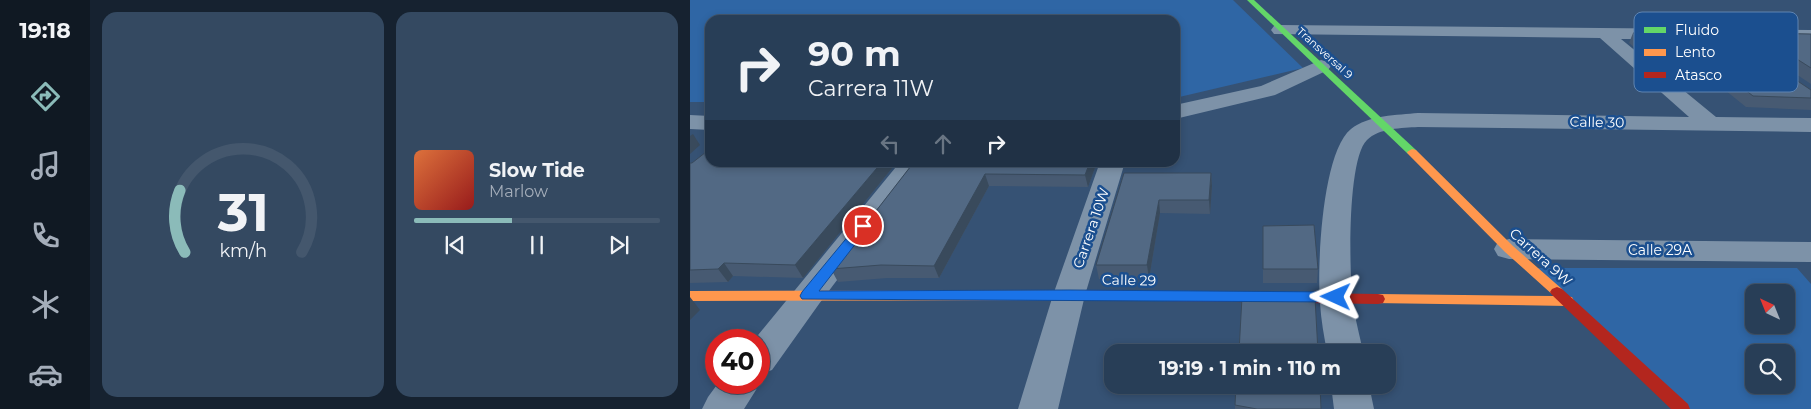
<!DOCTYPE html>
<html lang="es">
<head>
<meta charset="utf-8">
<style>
	:root { --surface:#283e57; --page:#344961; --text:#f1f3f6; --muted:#a5aeba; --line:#44576d; --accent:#8bbbb9 }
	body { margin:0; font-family:Montserrat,sans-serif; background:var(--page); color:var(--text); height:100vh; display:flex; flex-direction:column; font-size:19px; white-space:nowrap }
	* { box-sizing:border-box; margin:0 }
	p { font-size:16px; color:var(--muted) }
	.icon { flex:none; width:28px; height:28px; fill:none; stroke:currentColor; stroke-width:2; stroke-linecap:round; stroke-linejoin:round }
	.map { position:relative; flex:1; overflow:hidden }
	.details { display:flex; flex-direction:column; gap:12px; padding:12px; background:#162230; width:600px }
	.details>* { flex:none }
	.top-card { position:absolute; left:15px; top:15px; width:475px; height:152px; border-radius:15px; box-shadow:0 2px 8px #0003,0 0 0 1px var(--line); background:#283e57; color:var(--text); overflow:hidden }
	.needle { width:32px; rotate:317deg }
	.fabs { position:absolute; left:1055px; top:284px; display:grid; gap:10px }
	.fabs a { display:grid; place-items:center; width:50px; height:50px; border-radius:10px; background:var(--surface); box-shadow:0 2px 8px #0003,0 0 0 1px var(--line); font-size:25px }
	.speed { position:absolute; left:15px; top:329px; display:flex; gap:10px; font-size:25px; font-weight:700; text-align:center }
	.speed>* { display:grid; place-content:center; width:65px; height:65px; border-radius:50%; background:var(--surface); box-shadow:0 2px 8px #0003,0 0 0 1px var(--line); line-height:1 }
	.speed .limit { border:8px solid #d22; background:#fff; color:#111 }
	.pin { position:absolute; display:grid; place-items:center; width:42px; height:42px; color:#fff; margin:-21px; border:2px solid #fff; border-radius:50%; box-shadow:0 1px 5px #0007 }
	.me { position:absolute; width:55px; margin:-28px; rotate:271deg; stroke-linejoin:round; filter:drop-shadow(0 0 4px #0008) }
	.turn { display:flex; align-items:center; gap:18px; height:105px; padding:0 20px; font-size:22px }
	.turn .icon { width:65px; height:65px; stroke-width:2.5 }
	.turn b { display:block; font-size:35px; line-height:42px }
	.lanes { display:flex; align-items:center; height:48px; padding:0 20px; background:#0003; justify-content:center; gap:25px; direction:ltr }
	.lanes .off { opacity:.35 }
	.details .widget { flex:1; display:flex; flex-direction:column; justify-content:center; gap:8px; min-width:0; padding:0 18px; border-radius:15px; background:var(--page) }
	.details .dial { align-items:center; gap:0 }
	.dial svg { height:130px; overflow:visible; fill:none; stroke:var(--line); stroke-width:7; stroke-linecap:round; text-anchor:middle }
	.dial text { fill:var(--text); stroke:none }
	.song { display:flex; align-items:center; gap:15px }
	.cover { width:60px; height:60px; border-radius:8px; background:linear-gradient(135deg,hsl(20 70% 55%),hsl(0 70% 35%)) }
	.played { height:5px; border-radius:2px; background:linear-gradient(90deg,var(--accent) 40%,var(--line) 40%) }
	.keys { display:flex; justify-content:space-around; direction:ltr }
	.details .tiles { flex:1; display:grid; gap:12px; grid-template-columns:repeat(2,1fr) }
	.trip { position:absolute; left:414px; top:344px; width:292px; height:50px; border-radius:15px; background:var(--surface); box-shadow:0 2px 8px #0003,0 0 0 1px var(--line); font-weight:700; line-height:50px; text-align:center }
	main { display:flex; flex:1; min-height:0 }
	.tabs { display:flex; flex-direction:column; width:90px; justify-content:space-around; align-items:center; background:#101923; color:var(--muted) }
	.tabs .icon { width:35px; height:35px }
	.tabs .on { color:var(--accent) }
	.tabs b { font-size:22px; color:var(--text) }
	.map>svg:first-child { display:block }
</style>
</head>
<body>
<main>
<nav class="tabs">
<b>19:18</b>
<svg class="icon on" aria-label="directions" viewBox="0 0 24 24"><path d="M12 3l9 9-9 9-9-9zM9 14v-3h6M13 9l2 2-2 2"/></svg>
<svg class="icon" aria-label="music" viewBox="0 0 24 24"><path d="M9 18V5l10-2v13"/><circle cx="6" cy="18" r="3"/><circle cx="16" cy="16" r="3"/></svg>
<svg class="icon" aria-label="phone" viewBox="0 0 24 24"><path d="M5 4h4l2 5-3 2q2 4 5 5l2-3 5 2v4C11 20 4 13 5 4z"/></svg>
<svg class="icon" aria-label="climate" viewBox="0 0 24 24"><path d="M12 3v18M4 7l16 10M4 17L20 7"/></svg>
<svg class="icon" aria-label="car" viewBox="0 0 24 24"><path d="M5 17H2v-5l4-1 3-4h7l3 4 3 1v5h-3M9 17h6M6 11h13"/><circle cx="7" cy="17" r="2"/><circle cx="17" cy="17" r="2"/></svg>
</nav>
<section class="details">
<div class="tiles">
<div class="widget dial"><svg viewBox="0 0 100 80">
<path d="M14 69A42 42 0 1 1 86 69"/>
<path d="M14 69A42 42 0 0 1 11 31" stroke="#8bbbb9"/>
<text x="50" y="56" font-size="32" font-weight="700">31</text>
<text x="50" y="72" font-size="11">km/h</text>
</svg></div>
<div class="widget">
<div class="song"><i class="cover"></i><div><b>Slow Tide</b><p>Marlow</p></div></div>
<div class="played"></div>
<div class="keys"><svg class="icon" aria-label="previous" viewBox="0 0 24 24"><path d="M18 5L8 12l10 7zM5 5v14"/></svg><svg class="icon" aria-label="pause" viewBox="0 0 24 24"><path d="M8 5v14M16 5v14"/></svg><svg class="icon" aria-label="next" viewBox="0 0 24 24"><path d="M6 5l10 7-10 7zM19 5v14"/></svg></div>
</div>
</div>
</section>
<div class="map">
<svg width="1121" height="409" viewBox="0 0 1121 409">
	<rect width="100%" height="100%" fill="#365274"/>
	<!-- green -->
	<path fill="#2f66a5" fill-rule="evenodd" d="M0,0H543L613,68L485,98V20H20V102H0Z
		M847,268H1107L1121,284V409H998ZM1064,292H1096V325H1064ZM1064,352H1096V385H1064Z"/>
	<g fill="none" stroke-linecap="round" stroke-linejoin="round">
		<!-- street -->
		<path fill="#7d92a8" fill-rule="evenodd" d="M590,25L1121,30V40L931,39L1026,117L1121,118V132L728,127C712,128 689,128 677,140C657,159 659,274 663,303C665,319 670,336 673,352H637C634,336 631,320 630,303C627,266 632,152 661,129C678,115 708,115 728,113L999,117L910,38L584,34L581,30L584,26Z
			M631,60L638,62L641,66L638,70L585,95L485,119V105L571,86Z
			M0,115L20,116V130L0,129Z
			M210,162H236L129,304L82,370L69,375V340H64Z
			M410,162H435L395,295L368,409H328L363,295Z
			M819,239L1121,242V262L819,259L808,256L804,249L808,242Z
			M69,378L71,382L54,409H12L18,397L29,382H69Z
			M641,385H679L684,409H644Z"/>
		<!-- fast -->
		<path fill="#63d668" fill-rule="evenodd" d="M557,0H564L726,150L727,152L726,154H718Z"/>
		<!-- slow -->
		<path fill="#ff974d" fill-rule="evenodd" d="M722,149L726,150L823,246L872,289L874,292L870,296L882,297L884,301L882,305L877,306L683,303L681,299L683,295L688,294L864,296L815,252L718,154L717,152Z
			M397,290L402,292L404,295L402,298L397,300L0,301V291Z"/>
		<!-- jam -->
		<path fill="#b3261e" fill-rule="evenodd" d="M867,287L872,289L998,404L1000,409H981L862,295L860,292L862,289Z
			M397,290L688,294L693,295L695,299L693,303L688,304L397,300L392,298L390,295L392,292Z"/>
	</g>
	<!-- wall -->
	<path fill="#475a72" d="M943,33L1121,90V110L1056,107L1030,86H991L939,43Z
		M1066,33L1121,34V84L1060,44Z
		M207,162L113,278L43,276L38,282L0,283V163Z
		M224,162H407L398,187L299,186L249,278H197L148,282L141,269Z
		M434,173H521L522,186L520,214L470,213L459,279H409L406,265Z
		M573,226L628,269L627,283H573Z
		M545,405L631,409H545Z"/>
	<!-- shaded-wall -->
	<path fill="#394a5c" d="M3,134L10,145L0,154V136Z
		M192,162H207L113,278L105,265Z
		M400,162H407L398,187L395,175Z
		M521,173L522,186L520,214L519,200Z
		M295,174L299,186L249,278L244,266Z
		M469,200L470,213L459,279L457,265Z
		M34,263L43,276L38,282L28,269Z
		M0,297L10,310L0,320Z"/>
	<!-- building -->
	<path fill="#526984" stroke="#394a5c" d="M943,33H1036L1121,90V98L1063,96L1036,75L996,74Z
		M1066,33L1121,34V68Z
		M15,134H20V162H192L105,265L34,263L28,269L0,270V163H2L16,152Z
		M224,162H400L395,175L295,174L244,266L191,265L141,269Z
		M434,173H521L519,200H469L457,265H406Z
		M624,225L628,269H573V226Z
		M552,297L625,298L628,352H549Z
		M546,385H630L631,409H567L545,405Z"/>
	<!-- route -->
	<path fill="#1a73e8" stroke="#114b97" d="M173,222L177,223L179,226L177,229L129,291L379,290L646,292L651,294L653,297L651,301L646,302L112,299L110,296L112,292L169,223Z"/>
	<g text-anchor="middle" stroke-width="5" stroke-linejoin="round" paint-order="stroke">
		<!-- far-street labels -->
		<g font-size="11" fill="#fff" stroke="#1b4f8f">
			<text transform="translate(635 53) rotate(42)" y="4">Transversal 9</text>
		</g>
		<!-- street labels -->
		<g font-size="14" fill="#fff" stroke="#1b4f8f">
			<text transform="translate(907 122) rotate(1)" y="5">Calle 30</text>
			<text transform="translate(401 228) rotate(-71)" y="5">Carrera 10W</text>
			<text x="970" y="255">Calle 29A</text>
			<text transform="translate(851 257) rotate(42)" y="5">Carrera 9W</text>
			<text transform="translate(439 280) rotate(1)" y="5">Calle 29</text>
		</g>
	</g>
	<!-- legend -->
	<rect x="944" y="12" width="164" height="80" rx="8" fill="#1b4f8f" stroke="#5f84b1" stroke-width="1"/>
	<rect x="954" y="27" width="22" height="6" fill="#63d668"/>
	<rect x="954" y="49" width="22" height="7" fill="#ff974d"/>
	<rect x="954" y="72" width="22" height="6" fill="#b3261e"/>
	<g font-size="14" fill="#fff">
		<text x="985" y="35">Fluido</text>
		<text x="985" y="57">Lento</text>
		<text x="985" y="80">Atasco</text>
	</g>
</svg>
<div class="fabs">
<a><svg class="needle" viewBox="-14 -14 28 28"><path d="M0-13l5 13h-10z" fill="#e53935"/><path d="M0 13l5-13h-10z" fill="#a5aeba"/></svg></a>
<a><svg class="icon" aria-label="search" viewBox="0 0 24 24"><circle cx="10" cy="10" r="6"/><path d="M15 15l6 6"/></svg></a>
</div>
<div class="speed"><div class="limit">40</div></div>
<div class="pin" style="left:173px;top:226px;background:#d93025"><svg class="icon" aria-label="arrive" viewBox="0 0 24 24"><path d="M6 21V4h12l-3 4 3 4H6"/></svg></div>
<svg class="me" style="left:646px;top:297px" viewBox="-20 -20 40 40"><path d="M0-17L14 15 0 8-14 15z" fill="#1a73e8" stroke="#fff" stroke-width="4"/></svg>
<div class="trip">19:19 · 1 min · 110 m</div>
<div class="top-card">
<div class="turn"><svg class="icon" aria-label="right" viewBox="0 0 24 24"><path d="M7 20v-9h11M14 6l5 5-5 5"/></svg><div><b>90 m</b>Carrera 11W</div></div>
<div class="lanes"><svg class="icon off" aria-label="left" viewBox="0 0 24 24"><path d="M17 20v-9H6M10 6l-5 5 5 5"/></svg><svg class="icon off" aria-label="ahead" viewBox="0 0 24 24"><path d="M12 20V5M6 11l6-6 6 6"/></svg><svg class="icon" aria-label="right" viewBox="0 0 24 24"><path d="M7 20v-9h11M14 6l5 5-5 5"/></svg></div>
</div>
</div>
</main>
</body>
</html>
